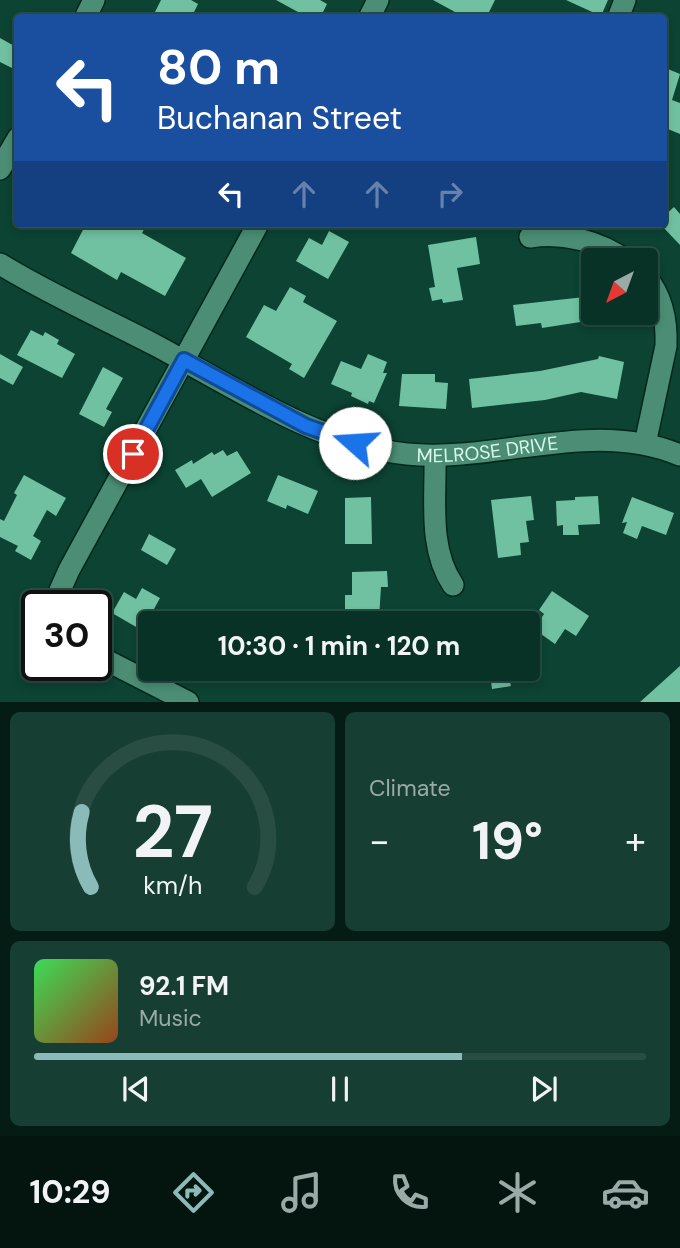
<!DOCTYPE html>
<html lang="en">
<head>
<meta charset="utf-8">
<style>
	:root { --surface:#093226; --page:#173e32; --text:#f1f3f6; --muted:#99aaa7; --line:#294d43; --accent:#8bbbb9 }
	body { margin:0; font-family:"DM Sans",sans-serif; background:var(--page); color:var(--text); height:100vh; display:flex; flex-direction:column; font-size:26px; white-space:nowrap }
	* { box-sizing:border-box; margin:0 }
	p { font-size:23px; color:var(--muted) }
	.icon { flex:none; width:38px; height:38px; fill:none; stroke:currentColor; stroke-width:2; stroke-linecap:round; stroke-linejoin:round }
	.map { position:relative; height:702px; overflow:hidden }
	.details { display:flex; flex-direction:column; gap:10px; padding:10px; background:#051c15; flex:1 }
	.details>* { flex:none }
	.banner { position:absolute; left:14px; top:14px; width:653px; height:214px; border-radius:7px; box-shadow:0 4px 10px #0003,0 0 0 2px var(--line); background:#1a4fa0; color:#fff; overflow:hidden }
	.needle { width:46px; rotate:221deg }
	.fabs { position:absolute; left:581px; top:248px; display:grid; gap:14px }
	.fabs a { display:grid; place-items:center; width:77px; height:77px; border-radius:7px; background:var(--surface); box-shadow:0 4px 10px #0003,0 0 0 2px var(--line); font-size:35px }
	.speed { position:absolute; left:21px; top:590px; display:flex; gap:14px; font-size:35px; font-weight:700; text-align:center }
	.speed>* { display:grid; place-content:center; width:91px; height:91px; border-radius:50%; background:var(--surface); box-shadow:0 4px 10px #0003,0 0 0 2px var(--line); line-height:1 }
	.speed .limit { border:4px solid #111; border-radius:10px; background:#fff; color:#111 }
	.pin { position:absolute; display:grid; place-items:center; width:60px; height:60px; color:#fff; margin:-30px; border:4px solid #fff; border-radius:50%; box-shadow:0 2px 7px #0007 }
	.me { position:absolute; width:77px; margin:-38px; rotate:289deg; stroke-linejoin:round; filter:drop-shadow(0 0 5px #0008) }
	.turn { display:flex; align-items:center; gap:24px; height:147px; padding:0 28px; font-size:32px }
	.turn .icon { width:91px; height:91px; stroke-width:2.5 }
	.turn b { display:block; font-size:49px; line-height:60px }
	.lanes { display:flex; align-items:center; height:66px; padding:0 28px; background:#0003; justify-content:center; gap:35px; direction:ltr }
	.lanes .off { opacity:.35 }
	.big { font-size:52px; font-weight:700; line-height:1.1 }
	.details .card { flex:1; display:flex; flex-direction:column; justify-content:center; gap:10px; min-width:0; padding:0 24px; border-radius:10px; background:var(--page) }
	.details .dial { align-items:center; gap:0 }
	.dial svg { height:182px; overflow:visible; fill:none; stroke:var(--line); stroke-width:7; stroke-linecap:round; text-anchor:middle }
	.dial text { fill:var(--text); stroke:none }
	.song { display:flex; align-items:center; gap:21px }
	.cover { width:84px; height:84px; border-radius:10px; background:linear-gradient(135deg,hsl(130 70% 55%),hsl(20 70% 35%)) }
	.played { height:7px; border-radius:4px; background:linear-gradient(90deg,var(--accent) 70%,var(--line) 70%) }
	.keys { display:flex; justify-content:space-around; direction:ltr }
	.heat { display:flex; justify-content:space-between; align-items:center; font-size:38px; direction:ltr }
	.details .tiles { flex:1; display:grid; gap:10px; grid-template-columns:1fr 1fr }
	.card:last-child { grid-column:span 2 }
	.trip { position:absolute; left:138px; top:611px; width:402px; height:70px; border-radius:7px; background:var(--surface); box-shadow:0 4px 10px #0003,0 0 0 2px var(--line); font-weight:700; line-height:70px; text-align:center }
	.menu { display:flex; height:112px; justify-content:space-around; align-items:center; background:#04140f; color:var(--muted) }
	.menu .icon { width:49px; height:49px }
	.menu .current { color:var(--accent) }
	.menu b { font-size:32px; color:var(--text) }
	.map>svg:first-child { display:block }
</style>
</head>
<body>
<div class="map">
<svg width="680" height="702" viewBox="0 0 680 702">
	<rect width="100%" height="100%" fill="#0c4332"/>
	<!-- building -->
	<path fill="#70c1a1" d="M161,0H191L198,4L191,18H152Z
		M276,0H320L327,4L320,18H295L298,12Z
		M433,0H495L486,18H466Z
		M566,0H608L601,16Z
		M0,38L18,48V71L0,62Z
		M663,67L680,74L672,100L680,103V134L663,127Z
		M674,207L680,214V245L663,227V217Z
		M86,224H147L142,233L186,258L165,296L121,272L117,280L71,253Z
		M329,231L349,242L328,279L296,261L309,238L322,245Z
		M476,237L480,264L457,268L463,300L443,303L442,299L432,301L429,288L435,287L428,245Z
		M290,287L306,296L303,302L337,321L304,378L289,369L292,364L246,337L264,305L276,311Z
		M593,296V320L542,328L541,323L516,326L513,305Z
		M31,330L43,336L45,332L59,340L57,344L75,354L62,378L17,355Z
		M0,354L23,367L13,385L0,378Z
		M368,354L387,362L383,373H387L374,403L369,401L368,404L351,396L352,393L331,384L341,361L361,369Z
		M599,356L624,362L617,399L581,392L545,400L472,408L469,379L540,371L598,359Z
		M103,367L123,378L106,409L112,412L104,427L79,414Z
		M402,374H435V382L448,383L446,409L399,406Z
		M223,450L227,456L237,451L251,473L212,497L201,479L186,488L175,470L192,460L193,464L212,452L214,455Z
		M24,475L66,498L56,516L47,510L33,536L41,541L31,560L15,551L18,546L0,537V519L4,521L17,495L14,493Z
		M278,475L318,491L308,514L287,505L286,509L267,501Z
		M531,496L534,520L526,521L529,542L520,543L521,555L498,558L491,500Z
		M598,496L600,524L578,525L579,535H563V525L557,526L556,501L575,500V497Z
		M371,497L372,544H345V498Z
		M632,497L674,513L666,535L642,526L637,539L623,533L627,522L622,523Z
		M149,534L176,549L167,565L141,550Z
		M387,571L388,587H381L379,619L351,620V610H345V595H352V572Z
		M142,588L160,598L154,609L180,623H150V635L112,613L124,592L136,599Z
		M552,591L589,616L576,636L565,629L555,644L534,629L544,614L539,610Z
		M680,666V702H640Z
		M470,668H522V676L509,678L511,686L492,689L491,681L473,683Z"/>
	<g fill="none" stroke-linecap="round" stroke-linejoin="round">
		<defs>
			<g id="minor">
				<path d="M85,18L94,0"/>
				<path d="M369,18L378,0"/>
				<path d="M618,18L625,0"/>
				<path d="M0,169L18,138"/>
				<path d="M530,237C564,232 599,241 627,261"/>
				<path id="s1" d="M0,264C47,293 105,319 155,345C232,386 319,445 407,454C498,463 592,418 680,455"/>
				<path d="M645,444L666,346C667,321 662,296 646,277"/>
				<path d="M435,456C436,499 428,548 453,585"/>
				<path d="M53,606L69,570L258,224"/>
				<path d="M96,655L188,702"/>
			</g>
		</defs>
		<!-- minor casing -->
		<use href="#minor" stroke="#02271b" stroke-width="24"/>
		<!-- minor -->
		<use href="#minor" stroke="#4b8e75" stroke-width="21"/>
	</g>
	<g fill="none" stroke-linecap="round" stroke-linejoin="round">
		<defs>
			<path id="route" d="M133,454L184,360L306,426L355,443"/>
		</defs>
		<!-- route casing -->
		<use href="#route" stroke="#114b97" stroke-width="18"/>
		<!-- route -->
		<use href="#route" stroke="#1a73e8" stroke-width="12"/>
	</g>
	<g text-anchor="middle" stroke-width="7" stroke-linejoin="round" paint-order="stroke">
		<!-- street labels -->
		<g font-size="19" fill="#d8f9ea" stroke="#003928">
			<text dy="7" stroke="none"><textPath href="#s1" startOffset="532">MELROSE DRIVE</textPath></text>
		</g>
	</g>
</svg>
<div class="fabs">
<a><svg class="needle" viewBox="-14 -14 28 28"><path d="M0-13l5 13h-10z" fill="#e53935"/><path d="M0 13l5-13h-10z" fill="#99aaa7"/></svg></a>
</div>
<div class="speed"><div class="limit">30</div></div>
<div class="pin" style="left:133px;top:454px;background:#d93025"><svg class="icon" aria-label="arrive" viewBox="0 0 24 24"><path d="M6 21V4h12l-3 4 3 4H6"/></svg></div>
<svg class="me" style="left:355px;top:443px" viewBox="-20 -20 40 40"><circle r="19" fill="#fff"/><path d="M0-13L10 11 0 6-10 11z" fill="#1a73e8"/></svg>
<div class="trip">10:30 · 1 min · 120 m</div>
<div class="banner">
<div class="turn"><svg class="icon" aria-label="left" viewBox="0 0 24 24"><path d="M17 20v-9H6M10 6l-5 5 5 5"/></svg><div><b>80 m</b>Buchanan Street</div></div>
<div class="lanes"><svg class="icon" aria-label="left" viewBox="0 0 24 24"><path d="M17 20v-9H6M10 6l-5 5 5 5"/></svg><svg class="icon off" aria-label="ahead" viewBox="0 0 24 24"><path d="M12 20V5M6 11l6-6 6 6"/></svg><svg class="icon off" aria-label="ahead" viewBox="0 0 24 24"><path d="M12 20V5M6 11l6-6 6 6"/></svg><svg class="icon off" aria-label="right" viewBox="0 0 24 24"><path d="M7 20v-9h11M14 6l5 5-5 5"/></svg></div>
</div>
</div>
<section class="details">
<div class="tiles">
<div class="card dial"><svg viewBox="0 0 100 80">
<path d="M14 69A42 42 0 1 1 86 69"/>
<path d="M14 69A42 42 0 0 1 10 36" stroke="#8bbbb9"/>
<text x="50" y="56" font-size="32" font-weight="700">27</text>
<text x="50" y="72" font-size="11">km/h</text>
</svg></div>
<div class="card"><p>Climate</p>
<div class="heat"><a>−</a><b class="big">19°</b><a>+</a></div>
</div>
<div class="card">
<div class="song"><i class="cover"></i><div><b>92.1 FM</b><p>Music</p></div></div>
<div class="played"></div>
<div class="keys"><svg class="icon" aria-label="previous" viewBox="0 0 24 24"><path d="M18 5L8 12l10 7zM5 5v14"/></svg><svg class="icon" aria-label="pause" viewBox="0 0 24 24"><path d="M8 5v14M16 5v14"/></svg><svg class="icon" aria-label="next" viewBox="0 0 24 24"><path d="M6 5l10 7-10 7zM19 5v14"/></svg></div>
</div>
</div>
</section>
<nav class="menu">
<b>10:29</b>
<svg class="icon current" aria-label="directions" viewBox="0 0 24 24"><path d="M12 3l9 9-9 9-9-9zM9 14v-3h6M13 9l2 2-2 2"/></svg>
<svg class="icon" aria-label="music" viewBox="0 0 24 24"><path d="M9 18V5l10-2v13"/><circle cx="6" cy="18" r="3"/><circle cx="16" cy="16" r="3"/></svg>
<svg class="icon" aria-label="phone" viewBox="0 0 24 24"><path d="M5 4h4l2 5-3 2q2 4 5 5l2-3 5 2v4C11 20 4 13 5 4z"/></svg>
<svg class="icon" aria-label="climate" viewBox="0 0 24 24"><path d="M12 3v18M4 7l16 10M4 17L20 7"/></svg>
<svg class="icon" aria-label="car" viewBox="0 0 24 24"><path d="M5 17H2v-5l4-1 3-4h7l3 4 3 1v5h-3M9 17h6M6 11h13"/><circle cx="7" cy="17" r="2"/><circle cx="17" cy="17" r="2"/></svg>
</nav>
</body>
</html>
